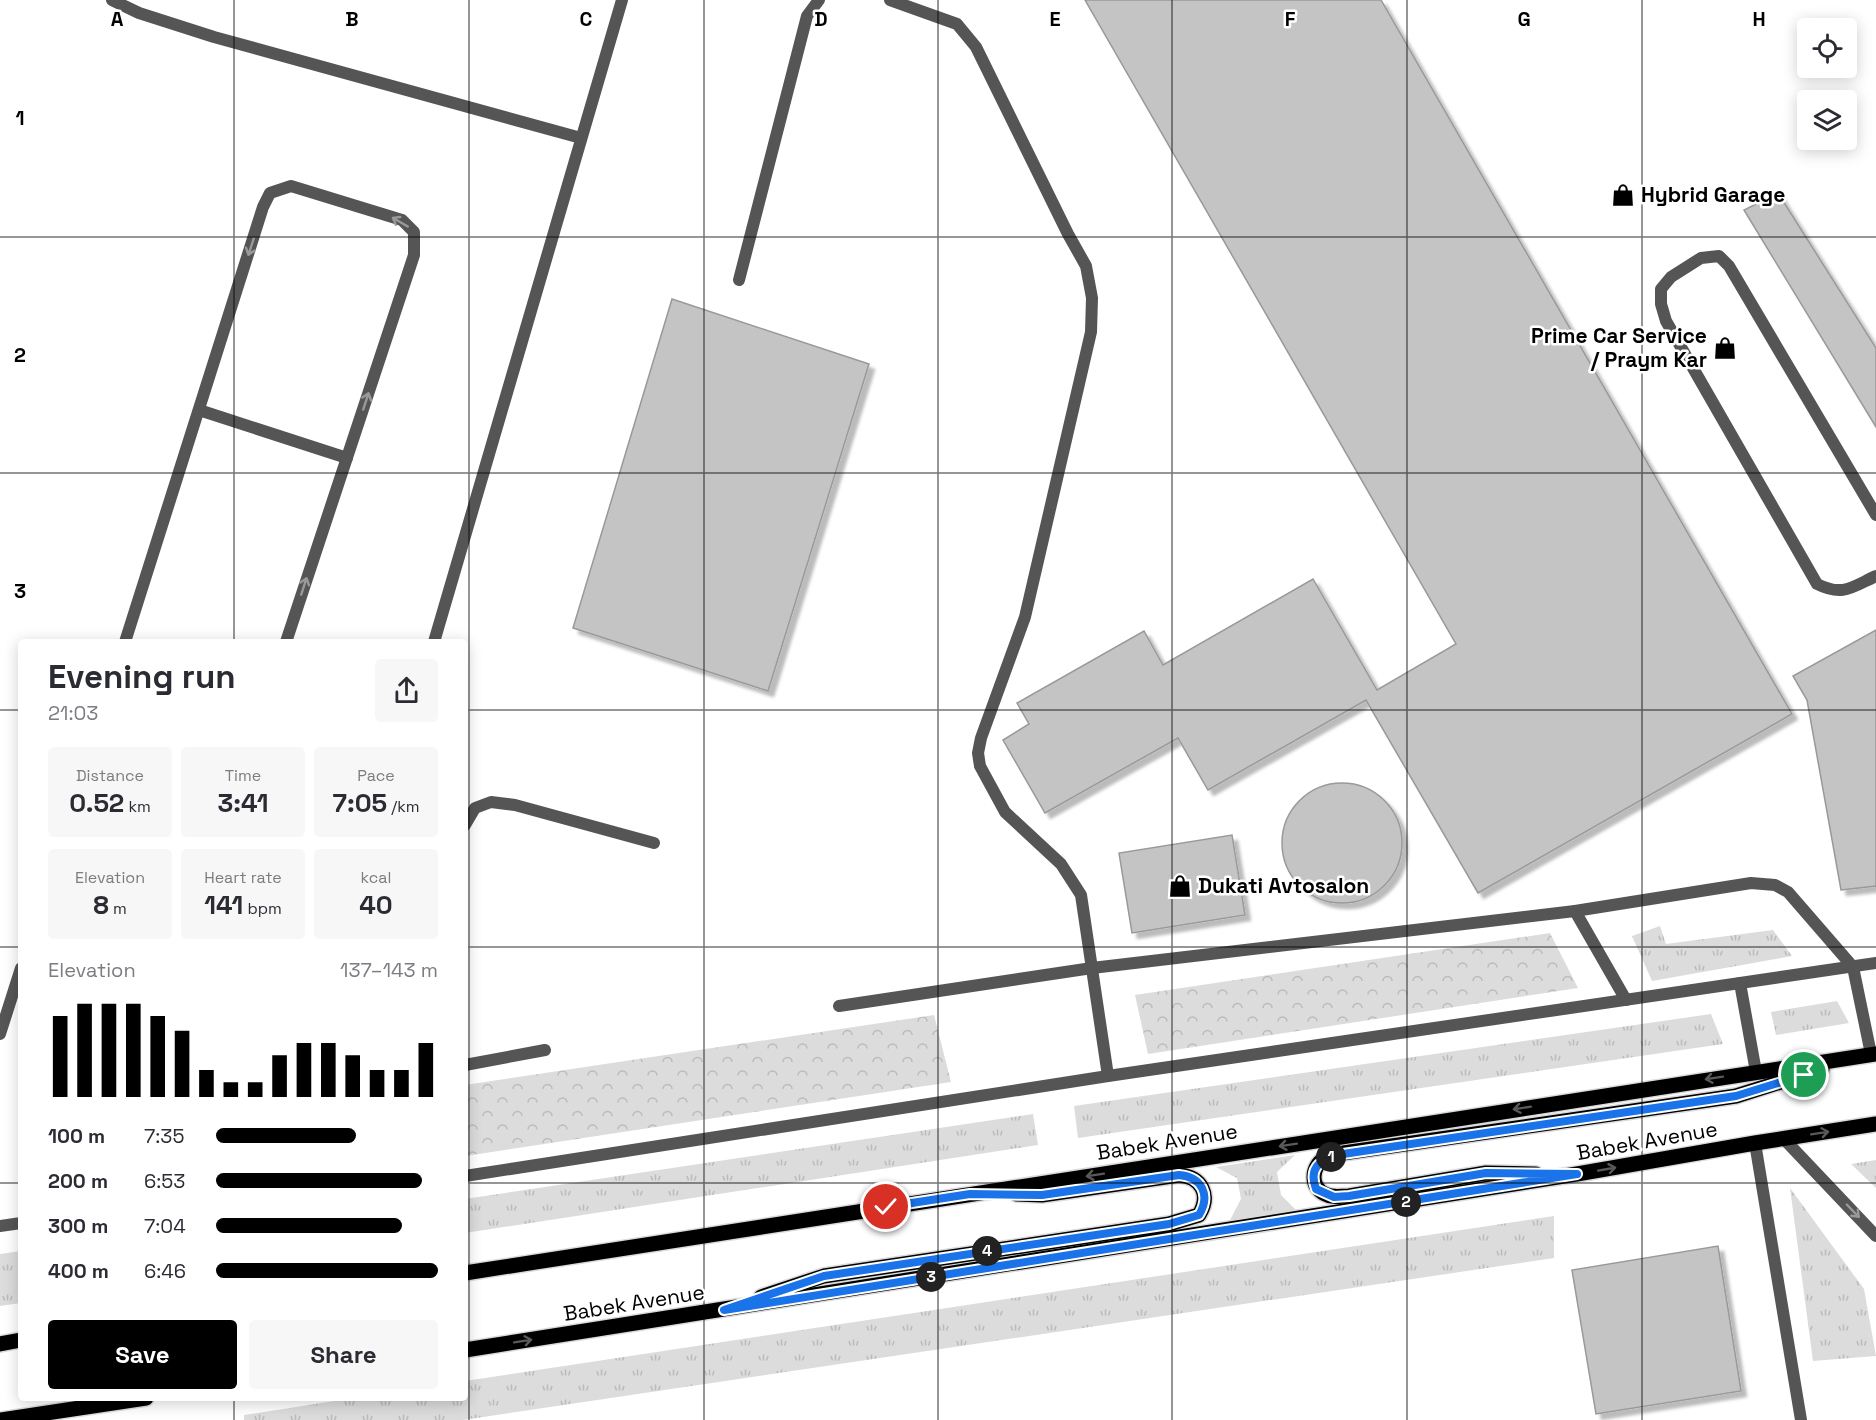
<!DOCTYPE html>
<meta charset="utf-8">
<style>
:root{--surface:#fff;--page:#f7f7f7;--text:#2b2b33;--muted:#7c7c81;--accent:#000}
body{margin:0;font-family:"Space Grotesk",sans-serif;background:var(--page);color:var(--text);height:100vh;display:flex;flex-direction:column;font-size:22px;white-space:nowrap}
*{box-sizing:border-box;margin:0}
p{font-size:20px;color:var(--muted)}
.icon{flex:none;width:33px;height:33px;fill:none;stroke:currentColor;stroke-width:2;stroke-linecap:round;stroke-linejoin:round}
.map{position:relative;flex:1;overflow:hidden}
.details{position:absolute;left:18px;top:639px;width:450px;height:762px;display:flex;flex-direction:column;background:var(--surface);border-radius:6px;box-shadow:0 3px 15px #0003}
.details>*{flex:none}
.fabs{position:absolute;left:1797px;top:18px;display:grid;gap:12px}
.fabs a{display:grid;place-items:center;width:60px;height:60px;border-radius:6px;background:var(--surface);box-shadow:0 3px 15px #0003;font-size:30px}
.pin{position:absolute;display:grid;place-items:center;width:51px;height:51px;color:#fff;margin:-26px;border:3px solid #fff;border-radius:50%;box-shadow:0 2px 6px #0007}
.km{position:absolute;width:30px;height:30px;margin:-15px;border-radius:50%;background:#222;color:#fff;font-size:16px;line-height:30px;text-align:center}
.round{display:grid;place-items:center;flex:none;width:63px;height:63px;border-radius:6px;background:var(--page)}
.head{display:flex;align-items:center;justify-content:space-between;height:102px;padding:0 30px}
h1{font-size:33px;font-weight:600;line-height:45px}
.stats{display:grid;grid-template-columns:repeat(3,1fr);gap:9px;height:102px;padding:6px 30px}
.stats div{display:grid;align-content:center;border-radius:6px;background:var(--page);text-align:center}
.stats b{font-size:26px;font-weight:600}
.stats small{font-size:16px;font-weight:400}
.stats p{font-size:16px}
.chart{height:168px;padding:12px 30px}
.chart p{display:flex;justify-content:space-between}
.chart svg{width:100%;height:108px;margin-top:6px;stroke:var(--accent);stroke-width:6}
.cta{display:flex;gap:12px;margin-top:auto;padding:12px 30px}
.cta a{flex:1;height:69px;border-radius:6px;background:var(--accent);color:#fff;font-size:24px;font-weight:600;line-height:69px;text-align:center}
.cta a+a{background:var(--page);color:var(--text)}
ul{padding:0 30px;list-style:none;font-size:20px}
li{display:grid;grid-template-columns:96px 72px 1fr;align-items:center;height:45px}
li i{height:15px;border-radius:8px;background:var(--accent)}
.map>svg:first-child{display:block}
.grass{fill:url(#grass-tufts)}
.forest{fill:url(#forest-crowns)}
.building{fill:#c4c4c4;stroke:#999;stroke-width:1.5;filter:url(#shadow)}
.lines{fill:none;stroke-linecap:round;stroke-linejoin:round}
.primary-casing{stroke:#dbdbdb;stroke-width:18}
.lane{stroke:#555;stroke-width:12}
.primary{stroke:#000;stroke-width:15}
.oneway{stroke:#999}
.oneway2{stroke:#595959}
.route-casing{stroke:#fff;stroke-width:12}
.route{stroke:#1a73e8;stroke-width:8}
.grid{fill:none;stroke:#000;stroke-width:1.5;stroke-opacity:0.55}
.labels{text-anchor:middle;stroke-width:5;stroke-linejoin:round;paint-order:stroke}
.poi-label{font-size:21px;font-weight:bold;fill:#000;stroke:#fff;text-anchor:start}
.street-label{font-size:21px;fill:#000;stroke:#fff}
.grid-label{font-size:20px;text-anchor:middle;font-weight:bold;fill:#000;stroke:#fff;stroke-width:5;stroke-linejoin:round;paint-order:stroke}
</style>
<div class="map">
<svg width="1876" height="1420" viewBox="0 0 1876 1420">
<defs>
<pattern id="grass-tufts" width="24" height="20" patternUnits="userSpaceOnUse" patternTransform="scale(1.5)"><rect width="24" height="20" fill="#dcdcdc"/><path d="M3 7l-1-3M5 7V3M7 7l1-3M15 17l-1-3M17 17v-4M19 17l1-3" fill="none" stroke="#bbb"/></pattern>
<pattern id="forest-crowns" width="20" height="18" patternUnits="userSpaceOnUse" patternTransform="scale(1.5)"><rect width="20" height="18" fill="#dcdcdc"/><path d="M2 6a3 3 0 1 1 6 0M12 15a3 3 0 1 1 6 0" fill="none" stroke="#bbb"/></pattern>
<filter id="shadow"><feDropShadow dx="5.5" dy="5.5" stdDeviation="1.5" flood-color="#0004"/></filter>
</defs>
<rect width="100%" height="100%" fill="#fff"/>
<!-- grass -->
<g class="grass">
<path d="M 1660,926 L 1666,944 L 1773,930 L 1792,956 L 1652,981 L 1632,936 Z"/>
<path d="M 1837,1001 L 1849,1023 L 1776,1035 L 1771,1012 Z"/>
<path d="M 1711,1014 L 1723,1044 L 1078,1138 L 1074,1106 Z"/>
<path d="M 1033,1114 L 1038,1145 L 465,1233 L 465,1199 Z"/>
<path d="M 1295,1155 L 1277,1172 L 1281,1195 L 1297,1211 L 1229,1222 L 1241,1199 L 1237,1178 L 1216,1167 Z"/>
<path d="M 1876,1160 L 1876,1188 L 1851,1164 Z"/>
<path d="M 1790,1188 L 1864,1289 L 1876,1356 L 1813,1361 Z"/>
<path d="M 1554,1216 L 1554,1258 L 463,1420 L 244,1420 L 244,1415 L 354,1398 L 465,1398 L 465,1381 Z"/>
<path d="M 21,1251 L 21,1303 L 0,1306 L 0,1254 Z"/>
</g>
<!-- forest -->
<g class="forest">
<path d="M 1550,933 L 1578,988 L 1148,1054 L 1135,995 Z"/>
<path d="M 934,1015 L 951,1082 L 465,1156 L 465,1085 Z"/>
</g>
<!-- building -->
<g class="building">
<path d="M 1085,0 L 1381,0 L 1792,714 L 1478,893 L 1366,700 L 1208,790 L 1178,738 L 1045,813 L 1003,740 L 1029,724 L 1017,703 L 1144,631 L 1163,665 L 1313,579 L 1377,690 L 1456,644 Z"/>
<path d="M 1778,193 L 1876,348 L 1876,427 L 1744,210 Z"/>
<path d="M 672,299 L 869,364 L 768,691 L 573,628 Z"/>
<path d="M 1876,630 L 1876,886 L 1841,890 L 1807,700 L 1793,676 Z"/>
<circle cx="1342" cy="843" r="60"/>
<path d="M 1232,835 L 1245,915 L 1132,933 L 1119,853 Z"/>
<path d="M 1718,1246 L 1741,1391 L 1596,1414 L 1572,1270 Z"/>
</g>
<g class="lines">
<!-- primary casing -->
<g class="primary-casing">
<g id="primary">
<path d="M 1536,1174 L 1486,1173 L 1349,1196 C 1340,1196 1332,1198 1325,1194 C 1310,1187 1311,1167 1324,1159 C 1329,1156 1337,1155 1343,1153 L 1736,1096 L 1822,1069"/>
<path d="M 465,1273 L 1876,1054"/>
<path d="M 761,1297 L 824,1276 L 1169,1224 L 1199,1215 C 1211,1195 1202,1177 1179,1175 L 1042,1195 L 1016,1194"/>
<path d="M 0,1344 L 21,1340"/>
<path d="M 465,1350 L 1577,1174 L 1755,1143 L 1876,1124"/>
<path d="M 0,1420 L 146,1398"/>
</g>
</g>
<!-- lane -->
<g class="lane">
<path d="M 112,0 L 139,13 L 214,37 L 581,138"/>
<path d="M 890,0 L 957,24 L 976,47 L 1068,234 L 1086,266 L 1092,298 L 1091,332 L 1025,617 L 981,738 L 978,753 L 980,766 L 1005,812 L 1061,864 L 1081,895 L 1108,1076"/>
<path d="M 739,280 L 807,16 L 819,0"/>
<path d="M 199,410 L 347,458"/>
<path d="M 1876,515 L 1729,266 L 1719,256 L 1701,258 L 1671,277 L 1661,289 L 1661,304 L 1666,321 L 1817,584 C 1843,597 1852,587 1876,576"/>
<path d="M 125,642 L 263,207 L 270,193 L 291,186 L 402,220 L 414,232 L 414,255 L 286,642"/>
<path d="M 434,642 L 622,0"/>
<path d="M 465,825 L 475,808 L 491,802 L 515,805 L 654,843"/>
<path d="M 1740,983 L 1756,1072"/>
<path d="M 1626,1000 L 1575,911 L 1751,883 L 1775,885 L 1788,892 L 1853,967 L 1871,1054"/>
<path d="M 839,1006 L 1092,968 L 1575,911"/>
<path d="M 0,1034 L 21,968"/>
<path d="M 465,1065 L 545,1050"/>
<path d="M 1784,1139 L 1876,1236"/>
<path d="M 1755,1143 L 1801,1420"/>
<path d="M 465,1176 L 1108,1076 L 1876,963"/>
<path d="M 0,1226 L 21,1223"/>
</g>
<!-- primary -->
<use href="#primary" class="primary"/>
</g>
<!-- one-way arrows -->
<defs><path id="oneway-shaft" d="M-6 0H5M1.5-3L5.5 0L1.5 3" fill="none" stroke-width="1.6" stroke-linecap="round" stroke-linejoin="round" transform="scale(1.5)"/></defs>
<g class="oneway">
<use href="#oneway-shaft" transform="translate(400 222) rotate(-150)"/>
<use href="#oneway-shaft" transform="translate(251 247) rotate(108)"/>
<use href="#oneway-shaft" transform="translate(366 401) rotate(-72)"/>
<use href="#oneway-shaft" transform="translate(304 586) rotate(-72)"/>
<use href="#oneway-shaft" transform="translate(1853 1211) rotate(46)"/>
</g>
<g class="oneway2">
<use href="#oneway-shaft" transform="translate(1714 1078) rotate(171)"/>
<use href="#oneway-shaft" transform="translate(1522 1108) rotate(171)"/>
<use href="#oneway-shaft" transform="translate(1820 1133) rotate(-9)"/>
<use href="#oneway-shaft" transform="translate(1288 1145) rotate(171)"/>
<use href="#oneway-shaft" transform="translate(1607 1169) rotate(-10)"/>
<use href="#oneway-shaft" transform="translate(1095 1175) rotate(171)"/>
<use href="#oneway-shaft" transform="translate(523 1341) rotate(-9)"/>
</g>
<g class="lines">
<!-- route casing -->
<g class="route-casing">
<path id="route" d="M 886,1207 L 970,1194 L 1042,1195 L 1179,1175 C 1202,1177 1211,1195 1199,1215 L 1169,1224 L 824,1276 L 724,1310 L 1577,1174 L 1486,1173 L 1349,1196 L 1334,1197 L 1316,1189 C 1307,1165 1324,1158 1343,1154 L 1736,1096 L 1804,1075"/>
</g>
<!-- route -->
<use href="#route" class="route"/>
</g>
<!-- grid -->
<path class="grid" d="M 234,0 L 234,642M 469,0 L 469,1420M 704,0 L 704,1420M 938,0 L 938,1420M 1172,0 L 1172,1420M 1407,0 L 1407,1420M 1642,0 L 1642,1420M 0,237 L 1876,237M 0,473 L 1876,473M 0,710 L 21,710M 465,710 L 1876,710M 0,947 L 21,947M 465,947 L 1876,947M 0,1183 L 21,1183M 465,1183 L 1876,1183M 234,1398 L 234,1420"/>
<!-- icons -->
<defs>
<g id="shop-bare" transform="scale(1.8)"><path d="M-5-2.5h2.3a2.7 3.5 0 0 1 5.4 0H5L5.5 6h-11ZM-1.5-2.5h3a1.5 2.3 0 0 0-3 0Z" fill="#000" stroke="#fff" stroke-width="2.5" paint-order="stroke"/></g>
</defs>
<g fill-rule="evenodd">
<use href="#shop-bare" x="1623" y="195"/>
<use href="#shop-bare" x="1725" y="348"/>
<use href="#shop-bare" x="1180" y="886"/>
</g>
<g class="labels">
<!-- poi labels -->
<g class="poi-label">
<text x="1641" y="202">Hybrid Garage</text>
<text x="1707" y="343" text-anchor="end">Prime Car Service<tspan x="1707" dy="24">/ Praym Kar</tspan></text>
<text x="1198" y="893">Dukati Avtosalon</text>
</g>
<!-- street labels -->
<g class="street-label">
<text transform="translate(1647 1141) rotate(-10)" y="7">Babek Avenue</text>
<text transform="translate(1167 1142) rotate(-9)" y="7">Babek Avenue</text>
<text transform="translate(634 1303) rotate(-9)" y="7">Babek Avenue</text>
</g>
</g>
<g class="grid-label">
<text x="117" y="26">A</text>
<text x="352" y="26">B</text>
<text x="586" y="26">C</text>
<text x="821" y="26">D</text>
<text x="1055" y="26">E</text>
<text x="1290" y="26">F</text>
<text x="1524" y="26">G</text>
<text x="1759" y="26">H</text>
<text x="20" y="125">1</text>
<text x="20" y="362">2</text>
<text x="20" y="598">3</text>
</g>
</svg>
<div class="fabs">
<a><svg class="icon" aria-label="locate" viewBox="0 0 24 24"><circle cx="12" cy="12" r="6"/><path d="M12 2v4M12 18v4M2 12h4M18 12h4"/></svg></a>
<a><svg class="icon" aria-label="layers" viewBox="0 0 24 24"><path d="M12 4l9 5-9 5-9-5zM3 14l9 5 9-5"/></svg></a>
</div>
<div class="pin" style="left:1804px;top:1075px;background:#1e9e55"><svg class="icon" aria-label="arrive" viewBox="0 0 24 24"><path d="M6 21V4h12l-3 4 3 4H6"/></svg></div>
<div class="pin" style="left:886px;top:1207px;background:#d93025"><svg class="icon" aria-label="check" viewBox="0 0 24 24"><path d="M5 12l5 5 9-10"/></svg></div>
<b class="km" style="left:1331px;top:1157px">1</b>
<b class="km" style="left:1406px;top:1202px">2</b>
<b class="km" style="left:931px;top:1277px">3</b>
<b class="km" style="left:987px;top:1251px">4</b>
<section class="details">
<div class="head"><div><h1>Evening run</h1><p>21:03</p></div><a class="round"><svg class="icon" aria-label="share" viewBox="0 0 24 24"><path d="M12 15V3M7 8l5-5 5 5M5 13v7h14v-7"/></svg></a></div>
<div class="stats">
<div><p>Distance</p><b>0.52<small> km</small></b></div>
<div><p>Time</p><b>3:41</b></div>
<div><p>Pace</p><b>7:05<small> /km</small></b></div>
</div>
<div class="stats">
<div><p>Elevation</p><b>8<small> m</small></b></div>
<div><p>Heart rate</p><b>141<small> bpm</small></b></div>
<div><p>kcal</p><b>40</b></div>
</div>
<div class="chart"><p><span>Elevation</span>137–143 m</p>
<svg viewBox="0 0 160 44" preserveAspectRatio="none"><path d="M5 44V11M15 44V6M25 44V6M35 44V6M45 44V11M55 44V17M65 44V33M75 44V38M85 44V38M95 44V27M105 44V22M115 44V22M125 44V27M135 44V33M145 44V33M155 44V22"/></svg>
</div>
<ul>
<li><b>100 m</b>7:35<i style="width:63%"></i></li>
<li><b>200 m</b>6:53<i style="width:93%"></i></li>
<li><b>300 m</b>7:04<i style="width:84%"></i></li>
<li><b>400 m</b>6:46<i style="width:100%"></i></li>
</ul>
<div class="cta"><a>Save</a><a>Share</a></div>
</section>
</div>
